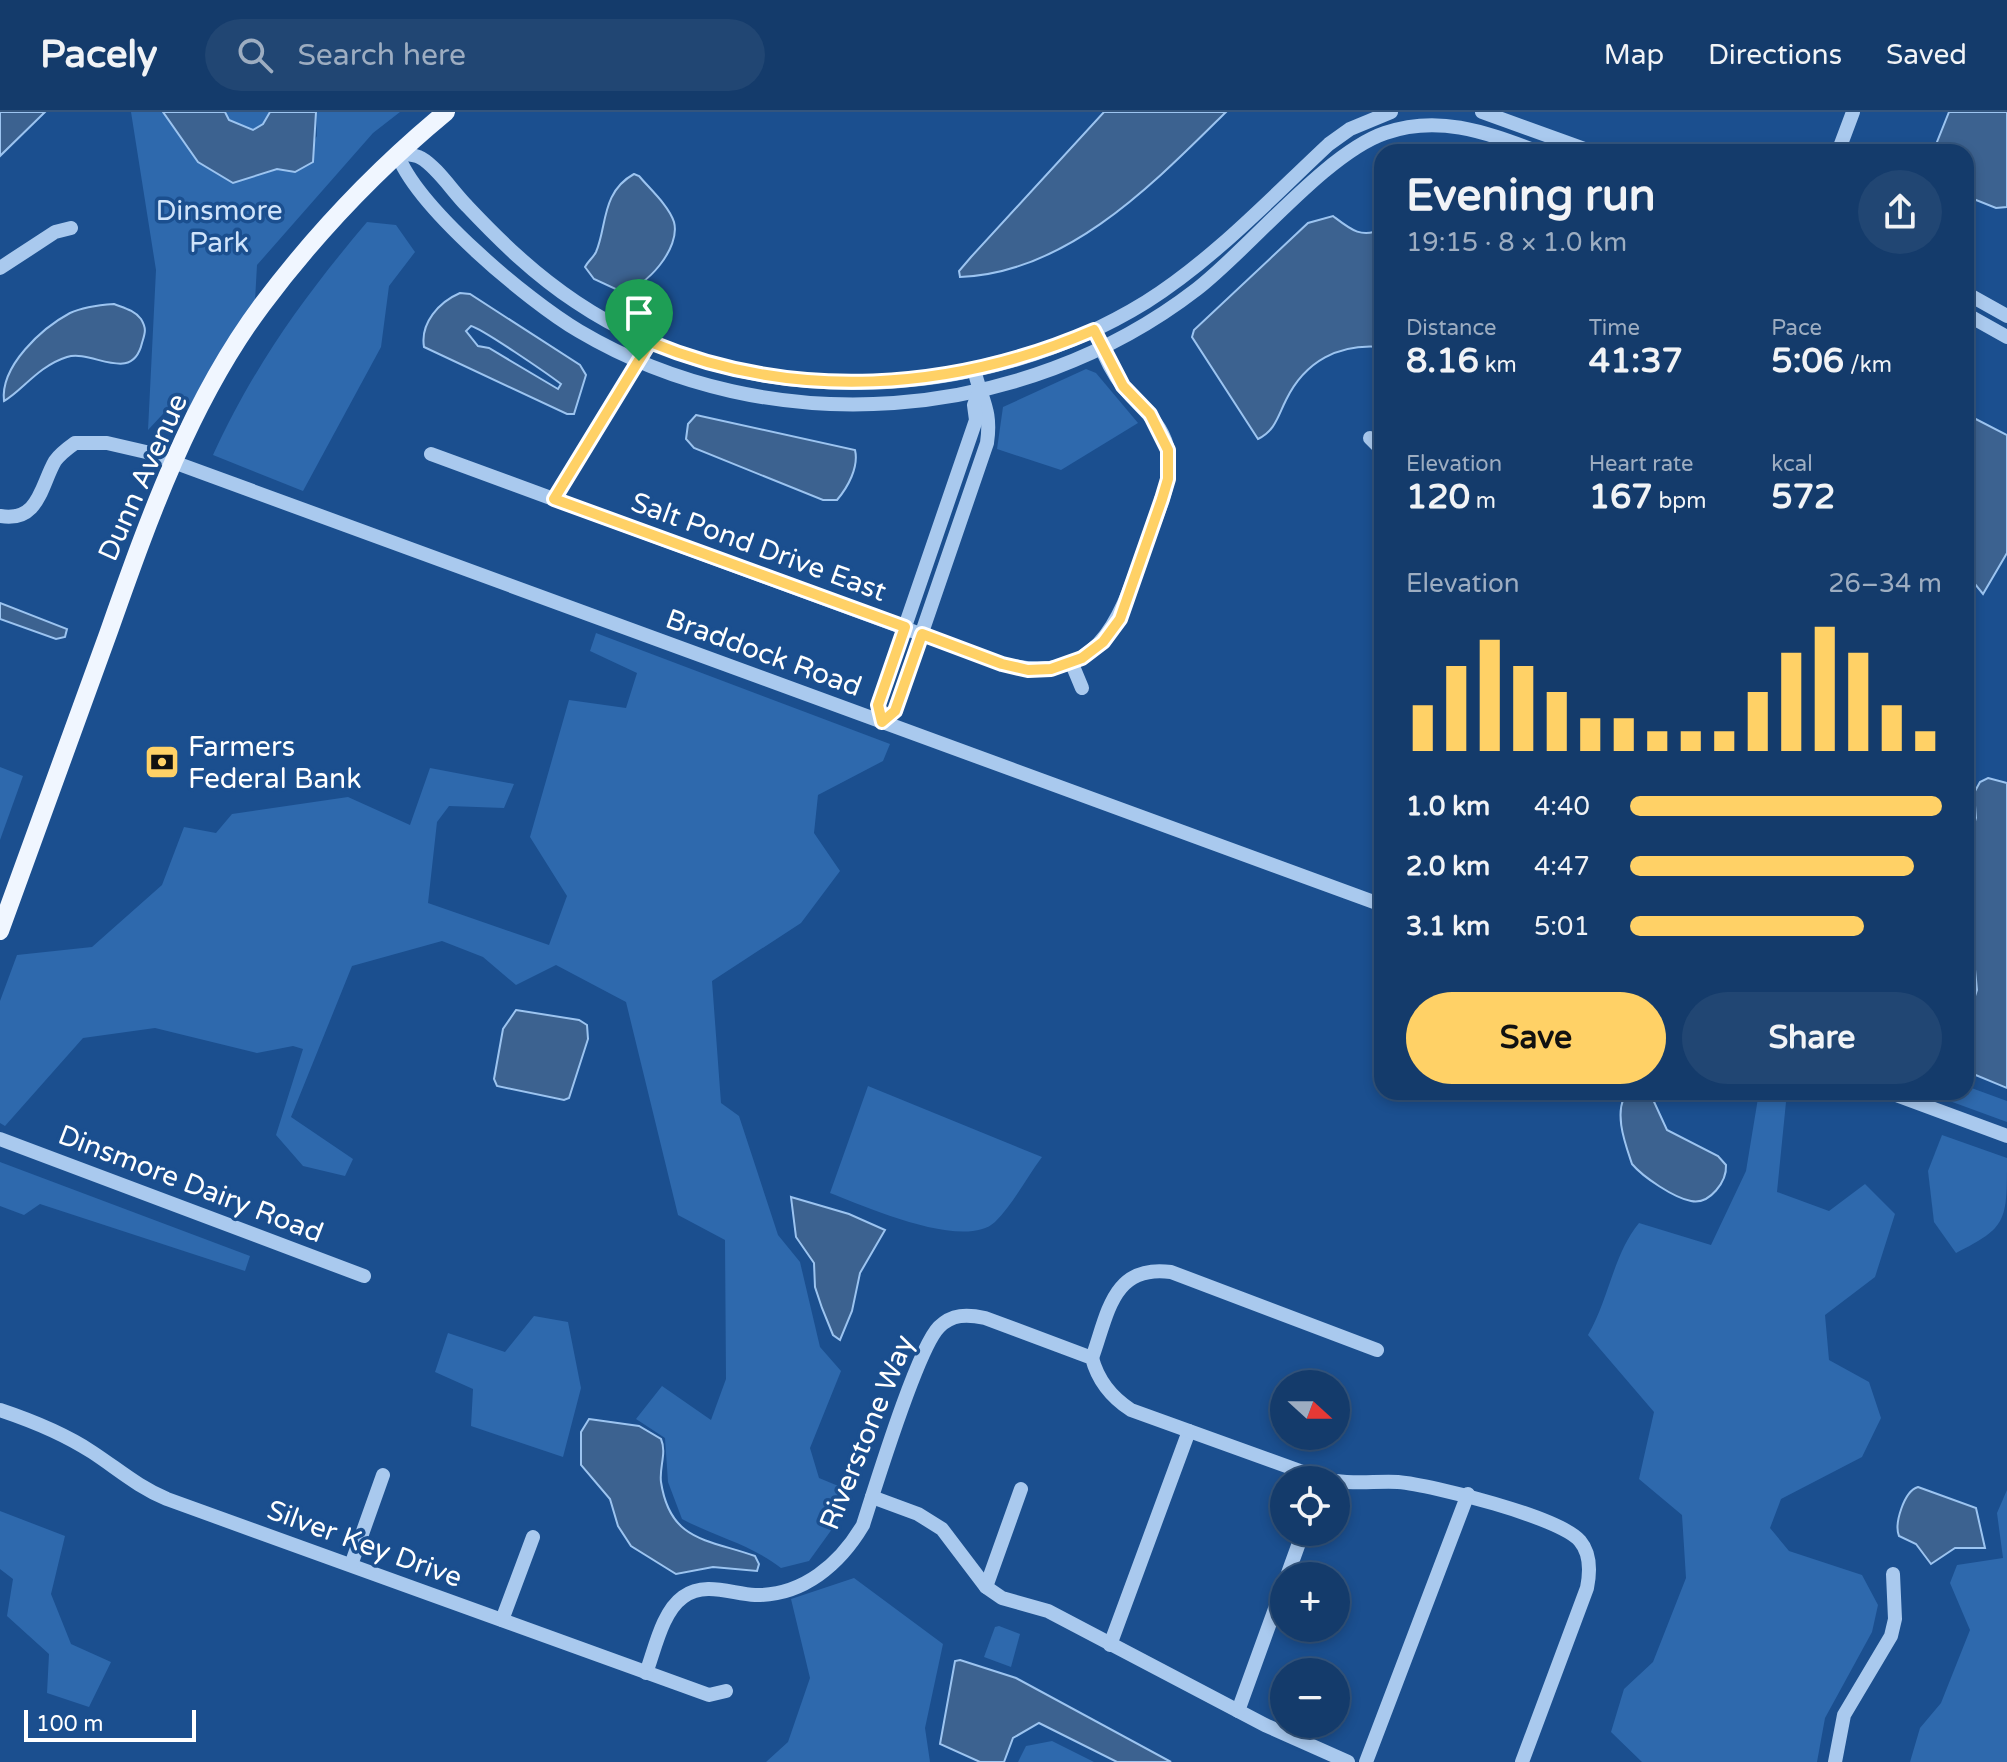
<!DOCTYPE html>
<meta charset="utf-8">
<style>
:root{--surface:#143b6b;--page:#214673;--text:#f1f3f6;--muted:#9dadc1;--line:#33557e;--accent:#ffd166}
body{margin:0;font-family:"Varela Round",sans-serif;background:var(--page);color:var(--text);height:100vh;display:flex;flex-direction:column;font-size:30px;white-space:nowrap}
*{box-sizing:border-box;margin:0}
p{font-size:26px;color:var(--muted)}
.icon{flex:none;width:44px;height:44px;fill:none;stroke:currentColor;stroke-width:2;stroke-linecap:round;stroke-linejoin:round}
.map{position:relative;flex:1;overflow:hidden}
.side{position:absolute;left:1374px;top:32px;width:600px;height:956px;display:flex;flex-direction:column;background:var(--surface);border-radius:24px;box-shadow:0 4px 12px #0003,0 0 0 2px var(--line)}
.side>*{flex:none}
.needle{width:52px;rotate:111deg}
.tools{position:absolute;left:1270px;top:1258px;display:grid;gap:16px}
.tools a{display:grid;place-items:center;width:80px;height:80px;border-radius:50%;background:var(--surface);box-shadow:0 4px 12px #0003,0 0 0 2px var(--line);font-size:40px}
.scale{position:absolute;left:24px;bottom:20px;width:172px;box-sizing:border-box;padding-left:8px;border:4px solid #fff;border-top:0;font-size:22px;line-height:28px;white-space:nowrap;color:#fff;-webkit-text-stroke:6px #1b4f8f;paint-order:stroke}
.pin{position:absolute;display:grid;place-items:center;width:68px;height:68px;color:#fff;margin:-82px -34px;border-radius:50% 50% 50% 0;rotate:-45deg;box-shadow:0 0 8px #0007}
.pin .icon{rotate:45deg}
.round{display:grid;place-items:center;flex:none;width:84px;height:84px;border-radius:42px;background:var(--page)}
.overview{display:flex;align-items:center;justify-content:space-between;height:136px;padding:0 32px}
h1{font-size:44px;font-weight:700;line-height:60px}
.figures{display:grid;grid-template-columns:repeat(3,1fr);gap:12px;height:136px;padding:8px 32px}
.figures div{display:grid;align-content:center}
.figures b{font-size:34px;font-weight:700}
.figures small{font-size:22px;font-weight:400}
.figures p{font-size:22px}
.chart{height:224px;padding:16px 32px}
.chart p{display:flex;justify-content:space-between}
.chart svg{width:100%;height:144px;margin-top:8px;stroke:var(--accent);stroke-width:6}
.action{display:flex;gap:16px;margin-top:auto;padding:16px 32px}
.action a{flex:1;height:92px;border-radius:48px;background:var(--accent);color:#111;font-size:32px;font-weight:700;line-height:92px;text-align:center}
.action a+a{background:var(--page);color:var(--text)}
ul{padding:0 32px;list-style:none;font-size:26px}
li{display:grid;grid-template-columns:128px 96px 1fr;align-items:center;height:60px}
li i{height:20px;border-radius:10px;background:var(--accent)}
header{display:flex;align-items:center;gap:48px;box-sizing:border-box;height:112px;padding:0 40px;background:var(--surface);border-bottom:2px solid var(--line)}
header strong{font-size:38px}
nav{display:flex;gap:44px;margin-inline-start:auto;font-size:28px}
.search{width:560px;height:72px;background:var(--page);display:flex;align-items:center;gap:20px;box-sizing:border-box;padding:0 28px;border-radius:44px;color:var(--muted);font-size:30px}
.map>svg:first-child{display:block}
.green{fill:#2e69ad}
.water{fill:#3c6290;stroke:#9cc4f0;stroke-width:2;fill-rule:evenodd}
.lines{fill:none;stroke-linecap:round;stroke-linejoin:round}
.minor{stroke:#a9c9ee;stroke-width:14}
.major{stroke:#f0f6ff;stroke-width:18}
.route-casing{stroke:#fff;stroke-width:16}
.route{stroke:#ffd166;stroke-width:10}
.labels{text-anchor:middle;stroke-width:7;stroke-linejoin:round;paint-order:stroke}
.park-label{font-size:28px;fill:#cfe3fa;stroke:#1b4f8f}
.street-label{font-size:28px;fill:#fff;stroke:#1b4f8f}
.poi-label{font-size:28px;fill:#fff;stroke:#1b4f8f;text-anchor:start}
</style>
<header>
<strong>Pacely</strong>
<div class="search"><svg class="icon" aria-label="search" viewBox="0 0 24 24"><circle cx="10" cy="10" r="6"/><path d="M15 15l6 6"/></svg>Search here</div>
<nav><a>Map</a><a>Directions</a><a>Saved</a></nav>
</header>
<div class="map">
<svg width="2007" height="1650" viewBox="0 0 2007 1650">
<rect width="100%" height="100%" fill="#1b4f8f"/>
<!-- green -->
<g class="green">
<path d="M 131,0 L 163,0 L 233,71 L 277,57 L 295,60 L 317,24 L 316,0 L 400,0 L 373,21 L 257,153 L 255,189 L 188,299 L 175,289 L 148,318 L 156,158 Z"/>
<path d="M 225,0 L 270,0 L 263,12 L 253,18 L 229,8 Z"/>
<path d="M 367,110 L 396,113 L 415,140 L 389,174 L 381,235 L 303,379 L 213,343 C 255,252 303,186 367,110 Z"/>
<path d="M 1086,257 L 1096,261 L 1138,311 L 1061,358 L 997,337 L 1003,295 Z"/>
<path d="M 596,521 L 890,632 L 883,649 L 818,683 L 814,721 L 840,759 L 801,811 L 712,869 L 721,991 L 739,1004 L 778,1123 L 800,1150 L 820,1235 L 841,1259 L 810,1336 L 819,1366 L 848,1378 L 840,1406 L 809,1449 L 781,1456 C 748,1431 718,1426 682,1407 L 668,1370 L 665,1326 L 636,1307 L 662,1274 L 711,1308 L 726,1267 L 725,1128 L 678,1103 L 626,890 L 556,853 L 516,873 L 483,845 L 442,829 L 352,854 L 291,1005 L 353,1047 L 345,1064 L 303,1054 L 276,1023 L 303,937 L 293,934 L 257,941 L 155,916 L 83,926 L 5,1014 L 0,1011 L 0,889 L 17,843 L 92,835 L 162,773 L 184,715 L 216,721 L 232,702 L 348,685 L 410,713 L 430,656 L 514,672 L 504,696 L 449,694 L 437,710 L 428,791 L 549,833 L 567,784 L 530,725 L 569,588 L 626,596 L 637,561 L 590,539 Z"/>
<path d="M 0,655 L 23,664 L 0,728 Z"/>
<path d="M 868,974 L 1042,1045 C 1027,1065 1013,1092 995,1110 C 964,1139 864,1094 830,1081 Z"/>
<path d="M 1966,974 L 2007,989 L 2007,1010 L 1925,980 L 1966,980 Z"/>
<path d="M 1759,980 L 1787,980 L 1777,1080 L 1829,1099 L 1865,1072 L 1895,1102 L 1875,1165 L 1825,1203 L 1829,1248 L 1869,1270 L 1881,1306 L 1862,1345 L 1781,1387 L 1770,1416 L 1789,1439 L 1862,1463 L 1878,1493 L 1872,1520 L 1825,1606 L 1817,1650 L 1642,1650 L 1611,1620 L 1624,1577 L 1653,1550 L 1686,1466 L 1682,1403 L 1639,1367 L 1654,1300 L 1588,1223 C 1609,1187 1613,1143 1639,1111 L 1711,1133 L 1746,1059 Z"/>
<path d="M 1942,1023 L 2007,1046 C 2007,1110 2007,1115 1956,1141 L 1934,1110 L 1928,1059 Z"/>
<path d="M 0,1050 L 250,1144 L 245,1159 L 40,1092 L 24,1103 L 0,1094 Z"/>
<path d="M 534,1204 L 568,1210 L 581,1276 L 563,1345 L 471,1314 L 473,1277 L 435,1260 L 448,1221 L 505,1240 Z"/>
<path d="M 2007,1378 L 2007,1650 L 1910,1650 L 1920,1616 L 1941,1591 L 1970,1518 L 1950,1471 L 1957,1453 L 2003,1446 L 1997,1401 Z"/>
<path d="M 0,1399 L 65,1424 L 51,1482 L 71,1532 L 111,1550 L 89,1595 L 47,1581 L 49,1542 L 7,1504 L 13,1467 L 0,1457 Z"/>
<path d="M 854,1466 L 943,1532 L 925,1616 L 930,1650 L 766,1650 L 788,1630 L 810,1566 L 791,1487 Z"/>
<path d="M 999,1514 L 1020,1522 L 1011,1555 L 984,1545 L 995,1515 Z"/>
<path d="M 1052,1629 L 1094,1650 L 1018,1650 L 1026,1634 Z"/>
</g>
<!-- water -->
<g class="water">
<path d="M 0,0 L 45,0 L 0,44 Z"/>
<path d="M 163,0 L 225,0 L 229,8 L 253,18 L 263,12 L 270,0 L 316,0 L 313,50 L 295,60 L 277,57 L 233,71 L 198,50 Z"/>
<path d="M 1104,0 L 1226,0 C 1154,71 1068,161 960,165 L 959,159 L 971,145 Z"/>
<path d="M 1949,0 L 2007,0 L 2007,95 L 1996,96 L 1966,84 L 1966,40 L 1933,40 Z"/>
<path d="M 634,62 L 639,64 C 650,77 669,94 674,110 C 681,136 646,176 622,180 L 594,167 L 585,155 C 588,149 593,146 596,140 C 607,115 601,80 634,62 Z"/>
<path d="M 1333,104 C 1350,117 1361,127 1382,117 L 1382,235 C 1339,231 1305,249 1286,288 C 1278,304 1275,319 1258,327 L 1192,225 L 1194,218 L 1308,111 Z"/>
<path d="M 460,181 L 470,182 L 580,253 L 586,263 L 574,302 L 567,302 L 424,235 C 420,211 439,190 460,181 ZM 471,214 C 481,216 548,262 561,272 L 558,277 L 489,236 L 478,234 L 466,219 Z"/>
<path d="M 114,192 C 124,196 134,198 141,207 C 147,217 145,221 142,231 C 132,273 92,237 67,245 C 38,254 21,280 4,289 C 0,254 42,216 70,201 C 83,195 100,193 114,192 Z"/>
<path d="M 1966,302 L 2007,323 L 2007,441 L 1983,482 L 1966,461 Z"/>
<path d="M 696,303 L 855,338 C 859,355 848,375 837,388 L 823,388 L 694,336 L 686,327 L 688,312 Z"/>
<path d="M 0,491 L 67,517 L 65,525 L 56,527 L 0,507 Z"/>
<path d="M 1988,666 L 2007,671 L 2007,976 L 1966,959 L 1966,912 L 1977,878 L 1973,837 L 1966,822 L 1966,739 L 1976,706 L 1974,681 L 1980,670 Z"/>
<path d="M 516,898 L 579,908 L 587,913 L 588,927 L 569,986 L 564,988 L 497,974 L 494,967 L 503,917 Z"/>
<path d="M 1627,980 L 1650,981 L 1667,1018 L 1718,1044 L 1726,1053 C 1727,1069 1710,1093 1691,1089 C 1674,1086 1643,1065 1632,1052 C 1625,1031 1613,1000 1627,980 Z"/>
<path d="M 791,1085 L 849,1102 L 885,1118 L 860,1161 L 852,1199 L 840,1228 L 833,1223 L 822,1196 L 815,1175 L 814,1151 L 796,1125 Z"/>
<path d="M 589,1307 L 639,1314 L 661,1327 C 667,1341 659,1355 661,1370 C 670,1429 706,1427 755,1444 L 759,1452 L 757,1459 L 713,1455 L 676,1462 L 631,1434 L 618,1414 L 610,1387 L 581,1353 L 581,1320 Z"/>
<path d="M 1918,1375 L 1976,1396 L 1985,1436 L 1955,1436 L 1931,1452 L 1916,1432 L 1899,1424 C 1894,1412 1904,1379 1918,1375 Z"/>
<path d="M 960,1548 L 1016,1566 L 1171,1650 L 1117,1650 L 1039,1611 L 1013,1626 L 1004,1650 L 980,1650 L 940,1632 L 955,1549 Z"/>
</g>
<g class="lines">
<!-- minor -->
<g class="minor">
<path d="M 1482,0 L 1593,40"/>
<path d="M 1838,40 L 1853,0"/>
<path d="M 397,41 C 416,95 528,189 579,219 C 770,332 1022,312 1197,177 C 1250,136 1326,41 1385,21 C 1440,2 1487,21 1539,40"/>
<path d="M 397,41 C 404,42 415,42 421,46 C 437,55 453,80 467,94 C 501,130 534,162 576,190 C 743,302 977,294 1146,190 C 1214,147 1271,86 1329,32 L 1350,17 L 1391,0"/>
<path d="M 0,156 L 55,120 L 71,116"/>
<path d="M 1966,181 L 2007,204"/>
<path d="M 1966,202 L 2007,225"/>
<path d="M 1370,326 L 1382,338"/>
<path d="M 431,342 L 1002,552 C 1102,575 1120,506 1147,429 C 1158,400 1175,366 1167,334 C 1160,308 1140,296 1124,276 C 1113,262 1104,244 1098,227"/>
<path d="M 554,387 L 650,230"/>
<path d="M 0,404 C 39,411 41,373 55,349 C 60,342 68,336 75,331 L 107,331 L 146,340 L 1382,793"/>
<path d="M 1072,552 L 1082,576"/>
<path d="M 882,610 L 895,599 L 987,331 C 992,297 981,288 974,257"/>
<path d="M 882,610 L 878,593 L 976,308 L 974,293 L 979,280"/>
<path d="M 1888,980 L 2007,1024"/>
<path d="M 0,1027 L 364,1164"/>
<path d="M 1092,1246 C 1108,1202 1112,1152 1171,1160 L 1377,1238"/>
<path d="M 0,1298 C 33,1309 63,1321 92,1340 C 118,1357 138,1375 167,1387 L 709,1583 L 726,1579"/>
<path d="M 1336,1369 C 1357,1372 1377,1369 1398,1370 C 1432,1373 1560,1405 1580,1429 C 1591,1442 1590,1461 1587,1476 L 1522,1650"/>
<path d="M 872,1385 L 918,1402 L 942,1417 L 986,1475 L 1002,1486 L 1048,1499 L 1265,1613 L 1348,1650"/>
<path d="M 351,1453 L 383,1363"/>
<path d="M 1287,1464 L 1303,1420"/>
<path d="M 986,1475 L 1021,1377"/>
<path d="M 502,1508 L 533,1425"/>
<path d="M 1110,1533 L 1189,1319"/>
<path d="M 646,1561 C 655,1537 662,1500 683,1485 C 705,1469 732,1482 755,1483 C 803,1484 840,1452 863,1413 C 875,1376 917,1237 939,1215 C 952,1202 967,1202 985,1206 L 1092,1246 C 1098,1269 1111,1285 1131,1298 L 1325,1368"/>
<path d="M 1238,1599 L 1284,1472"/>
<path d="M 1366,1650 L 1468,1382"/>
<path d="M 1835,1650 L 1844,1603 L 1891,1524 L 1895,1507 L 1893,1462"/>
</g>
<!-- major -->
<path class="major" d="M 0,819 C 36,720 72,621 108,522 C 148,409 189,291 262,193 C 316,121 377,57 446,0"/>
</g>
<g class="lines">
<!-- route casing -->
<g class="route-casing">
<path id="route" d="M 1094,218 L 1123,274 L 1150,302 L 1168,338 L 1168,367 L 1162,387 L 1120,507 L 1103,530 L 1082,546 L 1051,557 L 1028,558 L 1002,552 L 922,522 L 895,599 L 882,610 L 878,593 L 905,515 L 554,387 L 650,230 C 794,290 953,279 1094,218 Z"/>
</g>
<!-- route -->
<use href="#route" class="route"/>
</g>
<!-- icons -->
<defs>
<g id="bank-square" transform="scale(1.8)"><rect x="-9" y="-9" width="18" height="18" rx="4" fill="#ffd166" stroke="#1b4f8f"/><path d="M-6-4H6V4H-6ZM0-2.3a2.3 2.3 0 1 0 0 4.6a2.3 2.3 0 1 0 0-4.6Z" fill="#111"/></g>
</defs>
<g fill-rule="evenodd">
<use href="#bank-square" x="162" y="650"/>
</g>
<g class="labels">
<!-- park labels -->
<g class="park-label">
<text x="219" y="108">Dinsmore<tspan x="219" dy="32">Park</tspan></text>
</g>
<!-- street labels -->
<g class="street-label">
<text transform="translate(142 365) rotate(-66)" y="10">Dunn Avenue</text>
<text transform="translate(759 434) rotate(20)" y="10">Salt Pond Drive East</text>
<text transform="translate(764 540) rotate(20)" y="10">Braddock Road</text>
<text transform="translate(191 1071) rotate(21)" y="10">Dinsmore Dairy Road</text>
<text transform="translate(866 1320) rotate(-68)" y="10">Riverstone Way</text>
<text transform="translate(365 1431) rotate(20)" y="10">Silver Key Drive</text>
</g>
<!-- poi labels -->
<g class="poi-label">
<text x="188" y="644">Farmers<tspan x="188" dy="32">Federal Bank</tspan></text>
</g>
</g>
</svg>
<div class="tools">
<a><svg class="needle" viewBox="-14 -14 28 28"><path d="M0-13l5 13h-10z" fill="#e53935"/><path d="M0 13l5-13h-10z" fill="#9dadc1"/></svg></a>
<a><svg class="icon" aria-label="locate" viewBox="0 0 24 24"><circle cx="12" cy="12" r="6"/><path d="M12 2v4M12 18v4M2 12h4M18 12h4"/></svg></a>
<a>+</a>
<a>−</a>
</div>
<div class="scale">100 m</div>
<div class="pin" style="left:639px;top:249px;background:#1e9e55"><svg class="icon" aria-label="arrive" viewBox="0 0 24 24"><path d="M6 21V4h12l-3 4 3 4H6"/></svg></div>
<section class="side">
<div class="overview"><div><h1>Evening run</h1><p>19:15 · 8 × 1.0 km</p></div><a class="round"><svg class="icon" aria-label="share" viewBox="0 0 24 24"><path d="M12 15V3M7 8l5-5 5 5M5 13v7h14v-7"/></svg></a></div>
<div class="figures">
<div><p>Distance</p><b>8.16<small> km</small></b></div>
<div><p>Time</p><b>41:37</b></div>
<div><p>Pace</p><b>5:06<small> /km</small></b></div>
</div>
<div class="figures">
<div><p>Elevation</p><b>120<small> m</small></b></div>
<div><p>Heart rate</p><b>167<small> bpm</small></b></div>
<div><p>kcal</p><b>572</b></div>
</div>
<div class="chart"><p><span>Elevation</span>26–34 m</p>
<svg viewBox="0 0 160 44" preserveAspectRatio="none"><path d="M5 44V30M15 44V18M25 44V10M35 44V18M45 44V26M55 44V34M65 44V34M75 44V38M85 44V38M95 44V38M105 44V26M115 44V14M125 44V6M135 44V14M145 44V30M155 44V38"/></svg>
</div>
<ul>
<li><b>1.0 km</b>4:40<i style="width:100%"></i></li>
<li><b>2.0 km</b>4:47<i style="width:91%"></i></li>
<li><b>3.1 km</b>5:01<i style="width:75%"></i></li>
</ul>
<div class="action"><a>Save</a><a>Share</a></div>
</section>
</div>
